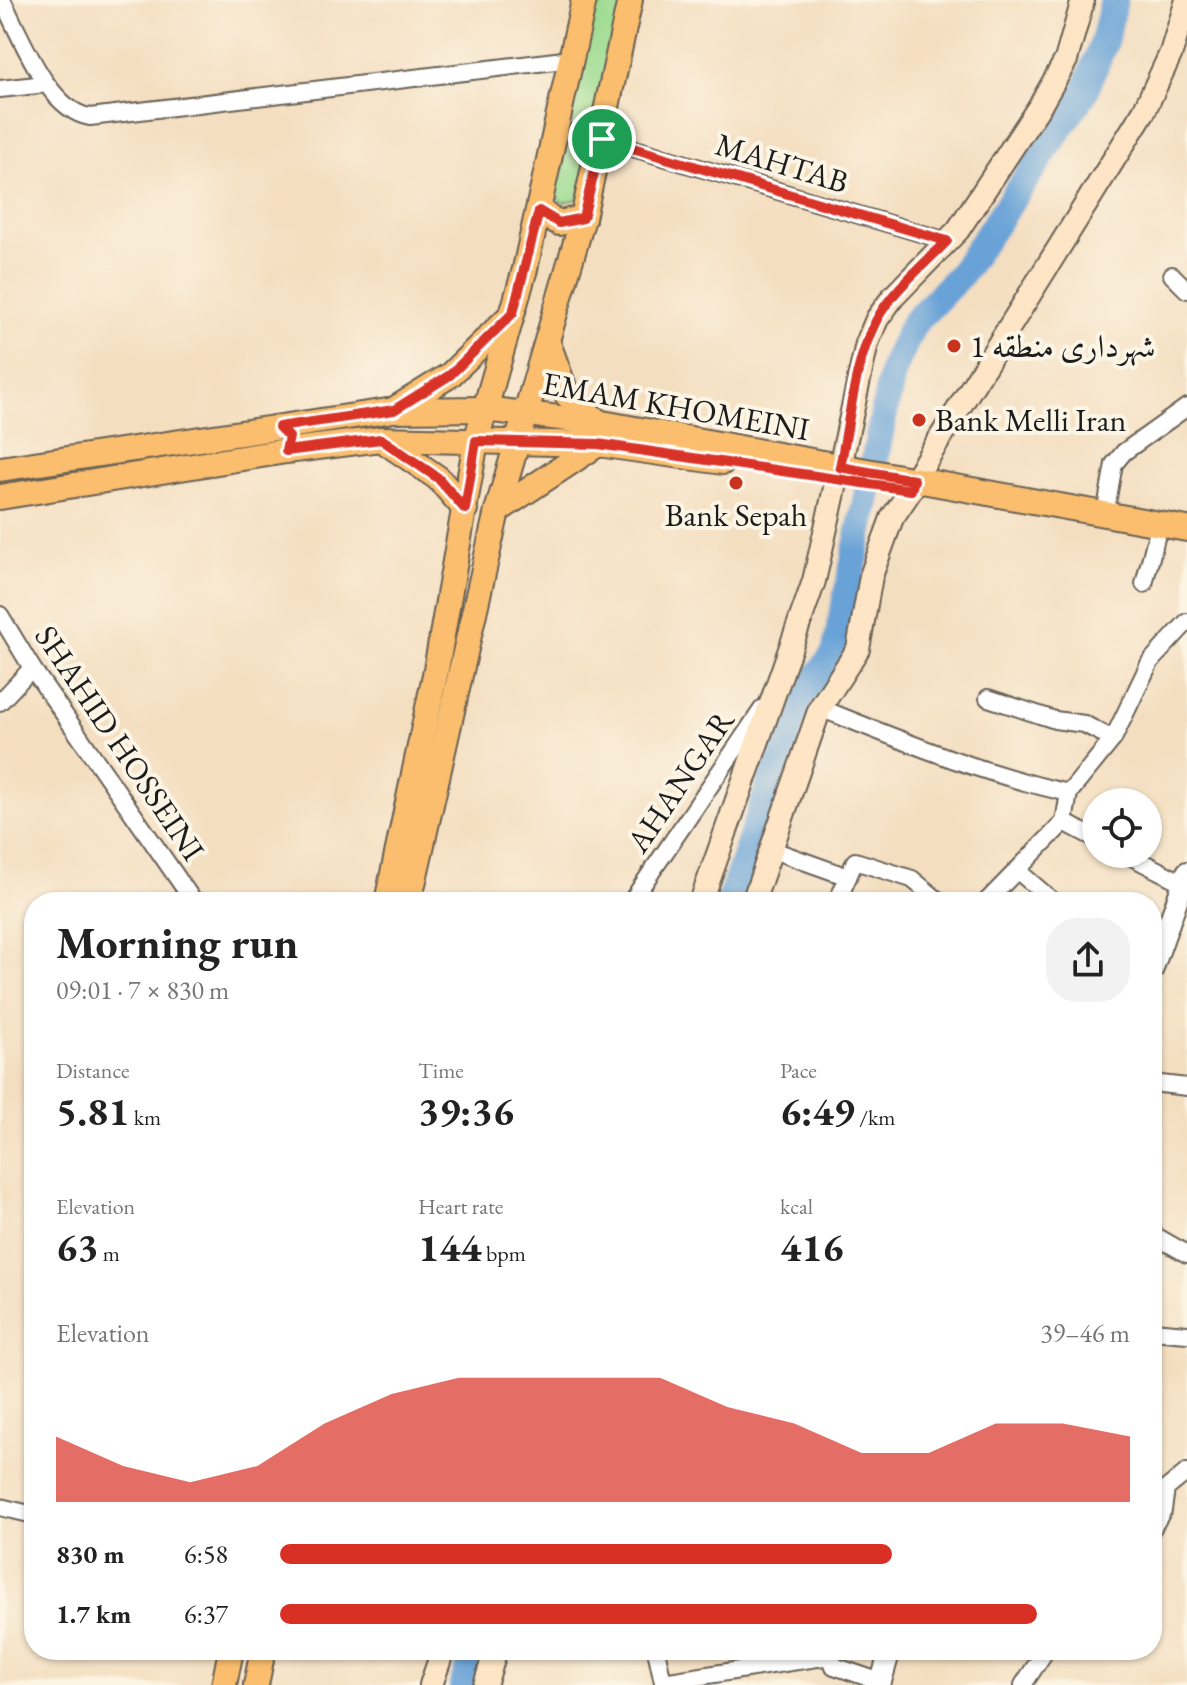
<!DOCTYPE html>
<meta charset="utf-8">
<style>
:root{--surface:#fff;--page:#f2f2f2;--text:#222;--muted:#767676;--accent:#d93025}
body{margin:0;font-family:"EB Garamond",Amiri,serif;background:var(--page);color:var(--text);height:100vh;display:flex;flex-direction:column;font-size:30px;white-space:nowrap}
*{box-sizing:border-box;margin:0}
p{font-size:26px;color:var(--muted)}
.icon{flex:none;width:44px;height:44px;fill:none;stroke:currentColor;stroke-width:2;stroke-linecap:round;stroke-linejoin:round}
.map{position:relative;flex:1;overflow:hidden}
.side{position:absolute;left:24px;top:892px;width:1138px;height:768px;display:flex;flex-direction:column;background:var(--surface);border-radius:32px;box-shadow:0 2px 6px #0004}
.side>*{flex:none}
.fabs{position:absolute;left:1082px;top:788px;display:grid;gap:16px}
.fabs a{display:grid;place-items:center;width:80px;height:80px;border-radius:50%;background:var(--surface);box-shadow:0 2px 6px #0004;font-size:40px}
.pin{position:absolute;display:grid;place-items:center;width:68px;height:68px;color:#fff;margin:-34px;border:4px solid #fff;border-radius:50%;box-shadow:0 2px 8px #0007}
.round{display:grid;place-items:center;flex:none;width:84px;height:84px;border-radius:32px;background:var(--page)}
.summary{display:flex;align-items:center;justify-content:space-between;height:136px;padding:0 32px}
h1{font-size:44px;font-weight:700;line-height:60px}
.stats{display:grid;grid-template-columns:repeat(3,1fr);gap:12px;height:136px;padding:8px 32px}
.stats div{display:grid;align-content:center}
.stats b{font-size:40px;font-weight:700}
.stats small{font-size:22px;font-weight:400}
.stats p{font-size:22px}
.chart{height:224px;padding:16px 32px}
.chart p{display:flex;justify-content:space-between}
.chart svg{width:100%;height:144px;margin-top:8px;fill:var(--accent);opacity:.7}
ul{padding:0 32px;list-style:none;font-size:26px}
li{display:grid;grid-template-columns:128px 96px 1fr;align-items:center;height:60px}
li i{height:20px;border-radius:10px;background:var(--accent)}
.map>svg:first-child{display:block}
.green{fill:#9ddb90;stroke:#5c7c56;stroke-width:2}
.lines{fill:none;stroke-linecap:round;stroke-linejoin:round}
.river{stroke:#68a2d7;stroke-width:28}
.minor-casing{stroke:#686055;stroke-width:20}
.tertiary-casing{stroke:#686055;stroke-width:24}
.secondary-casing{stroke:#686055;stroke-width:26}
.primary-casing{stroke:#686055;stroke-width:28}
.minor{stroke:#fff;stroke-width:16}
.tertiary{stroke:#fff;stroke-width:20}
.secondary{stroke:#fde5c5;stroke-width:22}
.primary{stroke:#fabe6e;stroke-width:24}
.route-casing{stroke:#fff;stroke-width:16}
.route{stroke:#d93025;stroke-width:10}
.poi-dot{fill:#c8321e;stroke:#fcf5e5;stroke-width:3}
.labels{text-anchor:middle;stroke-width:8;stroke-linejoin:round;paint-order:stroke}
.street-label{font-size:32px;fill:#1c1c1c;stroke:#fcf5e5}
.poi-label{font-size:32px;fill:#1c1c1c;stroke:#fcf5e5;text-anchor:start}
</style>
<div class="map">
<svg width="1187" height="1685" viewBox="0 0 1187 1685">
<rect width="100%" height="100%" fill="#fcf5e5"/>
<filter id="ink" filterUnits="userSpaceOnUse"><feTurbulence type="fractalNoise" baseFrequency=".0125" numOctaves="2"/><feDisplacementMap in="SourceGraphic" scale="16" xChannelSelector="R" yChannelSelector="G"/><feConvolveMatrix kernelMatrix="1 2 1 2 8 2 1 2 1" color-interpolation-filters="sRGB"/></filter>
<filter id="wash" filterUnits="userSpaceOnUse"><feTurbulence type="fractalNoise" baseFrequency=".006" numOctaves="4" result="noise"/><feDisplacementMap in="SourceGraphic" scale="32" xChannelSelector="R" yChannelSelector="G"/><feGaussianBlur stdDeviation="1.8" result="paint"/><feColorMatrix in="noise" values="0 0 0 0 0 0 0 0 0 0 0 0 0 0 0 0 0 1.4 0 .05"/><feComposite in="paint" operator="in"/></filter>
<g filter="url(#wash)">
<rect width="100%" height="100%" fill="#f4dec0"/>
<!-- green -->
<path class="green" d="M 584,0 L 629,0 L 578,199 L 562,203 L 551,192 Z"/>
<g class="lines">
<!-- river -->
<g class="river">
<path d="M 730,902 L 799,700 L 835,654 L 893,369 L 913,324 L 961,274 L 1084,93 L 1104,42 L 1114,0"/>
<path d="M 463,1685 L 475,1650"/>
</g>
</g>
</g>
<g filter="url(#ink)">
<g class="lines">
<!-- minor casing -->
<g class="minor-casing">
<g id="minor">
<path d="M 2,0 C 21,36 48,111 90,117 L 572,59"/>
<path d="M 0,89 L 46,84"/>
<path d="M 602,139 L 947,241"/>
<path d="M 1172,275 L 1187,290"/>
<path d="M 1105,514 L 1114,464 L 1124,452 L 1187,407"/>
<path d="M 1144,584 L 1157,534"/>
<path d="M 0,615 L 32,668 L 194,902"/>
<path d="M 988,698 L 1055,720 L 1084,724 L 1113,739"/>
<path d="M 0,702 L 32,668"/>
<path d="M 820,708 C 903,741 982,774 1069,793 L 1113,739 L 1150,662 L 1187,622"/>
<path d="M 1064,822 L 1096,839"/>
<path d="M 770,849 L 848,877"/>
<path d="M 1126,854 L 1181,882"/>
<path d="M 1019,872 L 1054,902"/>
<path d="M 631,902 L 763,708"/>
<path d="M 837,902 L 855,861 L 912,879 L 940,902"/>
<path d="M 986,902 L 1064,822 L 1069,793"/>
<path d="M 1152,1083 L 1187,1087"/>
<path d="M 1152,1234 L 1187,1254"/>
<path d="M 1152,1331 L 1187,1334"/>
<path d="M 0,1507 L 34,1515"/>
<path d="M 1152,1529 L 1163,1510 L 1166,1489 L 1187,1472"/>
<path d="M 656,1650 L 663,1682 L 830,1656"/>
<path d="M 828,1650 L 834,1666 L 881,1682"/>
<path d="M 1023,1685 L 1046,1650"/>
</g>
</g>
<!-- tertiary casing -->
<g class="tertiary-casing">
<g id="tertiary">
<path d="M 1152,971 L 1187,872"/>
<path d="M 880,1685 L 890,1650"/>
</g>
</g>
<!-- secondary casing -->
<g class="secondary-casing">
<g id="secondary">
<path d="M 840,467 L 867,343 L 877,319 L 893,297 L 958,230 L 1041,104 L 1066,60 L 1083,0"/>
<path d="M 914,480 L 1144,111 L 1171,53 L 1187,0"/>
<path d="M 701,902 L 814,581 L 837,479"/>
<path d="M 753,902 L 820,708 L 858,649 L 871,576 L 892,518 L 911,490"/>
<path d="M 431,1685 L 443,1650"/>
<path d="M 485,1685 L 496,1650"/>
</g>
</g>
<!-- primary casing -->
<g class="primary-casing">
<g id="primary">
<path d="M 539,211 L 559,223 L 583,218"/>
<path d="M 548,343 L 567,395 L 596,420"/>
<path d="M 395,409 L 450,375 L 511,315"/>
<path d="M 381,439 L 438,478 L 465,509"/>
<path d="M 0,469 L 394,410 L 484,409 L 602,423 L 1187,529"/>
<path d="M 0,497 L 286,451 L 381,439 L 598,444 L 723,462"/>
<path d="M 497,511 L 598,444"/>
<path d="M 387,902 L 436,670 L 476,441 L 525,269 L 584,0"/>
<path d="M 409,902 L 497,511 L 583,218 L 630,0"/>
<path d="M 224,1685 L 231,1650"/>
<path d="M 256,1685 L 263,1650"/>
</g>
</g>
<!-- minor -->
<use href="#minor" class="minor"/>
<!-- tertiary -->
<use href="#tertiary" class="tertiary"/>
<!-- secondary -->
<use href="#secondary" class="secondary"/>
<!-- primary -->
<use href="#primary" class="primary"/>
</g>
</g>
<g class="lines" filter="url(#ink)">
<!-- route casing -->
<g class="route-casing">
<path id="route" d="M 602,139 L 947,241 C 923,266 892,290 876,321 C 854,364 850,419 840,467 L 914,480 L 911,490 L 598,444 L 476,441 L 465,509 L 438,478 L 381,439 L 286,451 L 289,437 L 279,427 L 394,410 L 450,375 L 513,313 L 539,211 L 559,223 L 583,218 Z"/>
</g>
<!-- route -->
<use href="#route" class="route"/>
</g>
<!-- markers -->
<g class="poi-dot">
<circle cx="954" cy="346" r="8"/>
<circle cx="919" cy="420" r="8"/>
<circle cx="736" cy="483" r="8"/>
</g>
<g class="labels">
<!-- street labels -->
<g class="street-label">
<text transform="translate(782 163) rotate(17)" y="11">MAHTAB</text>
<text transform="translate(676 406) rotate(10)" y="11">EMAM KHOMEINI</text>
<text transform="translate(120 743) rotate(56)" y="11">SHAHID HOSSEINI</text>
<text transform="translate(680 781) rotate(-56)" y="11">AHANGAR</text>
</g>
<!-- poi labels -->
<g class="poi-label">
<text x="970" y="357">شهرداری منطقه 1</text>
<text x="935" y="431">Bank Melli Iran</text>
<text x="736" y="526" text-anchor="middle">Bank Sepah</text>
</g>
</g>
</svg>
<div class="fabs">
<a><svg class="icon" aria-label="locate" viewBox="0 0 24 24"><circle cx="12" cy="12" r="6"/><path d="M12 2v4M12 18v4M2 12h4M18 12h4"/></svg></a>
</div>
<div class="pin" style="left:602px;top:139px;background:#1e9e55"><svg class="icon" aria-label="arrive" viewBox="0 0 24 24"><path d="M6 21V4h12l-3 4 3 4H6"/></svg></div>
<section class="side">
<div class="summary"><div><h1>Morning run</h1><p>09:01 · 7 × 830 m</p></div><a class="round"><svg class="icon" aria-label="share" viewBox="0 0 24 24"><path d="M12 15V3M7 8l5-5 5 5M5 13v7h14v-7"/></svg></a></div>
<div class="stats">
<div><p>Distance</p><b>5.81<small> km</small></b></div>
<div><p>Time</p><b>39:36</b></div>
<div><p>Pace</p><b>6:49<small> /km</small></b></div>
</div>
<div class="stats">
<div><p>Elevation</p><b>63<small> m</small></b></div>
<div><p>Heart rate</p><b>144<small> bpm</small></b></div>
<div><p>kcal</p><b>416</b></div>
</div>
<div class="chart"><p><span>Elevation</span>39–46 m</p>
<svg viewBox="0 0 160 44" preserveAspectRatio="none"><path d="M0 44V24L10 33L20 38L30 33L40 20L50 11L60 6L70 6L80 6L90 6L100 15L110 20L120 29L130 29L140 20L150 20L160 24V44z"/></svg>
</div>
<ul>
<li><b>830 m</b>6:58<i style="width:72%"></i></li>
<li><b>1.7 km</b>6:37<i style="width:89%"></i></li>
</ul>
</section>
</div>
